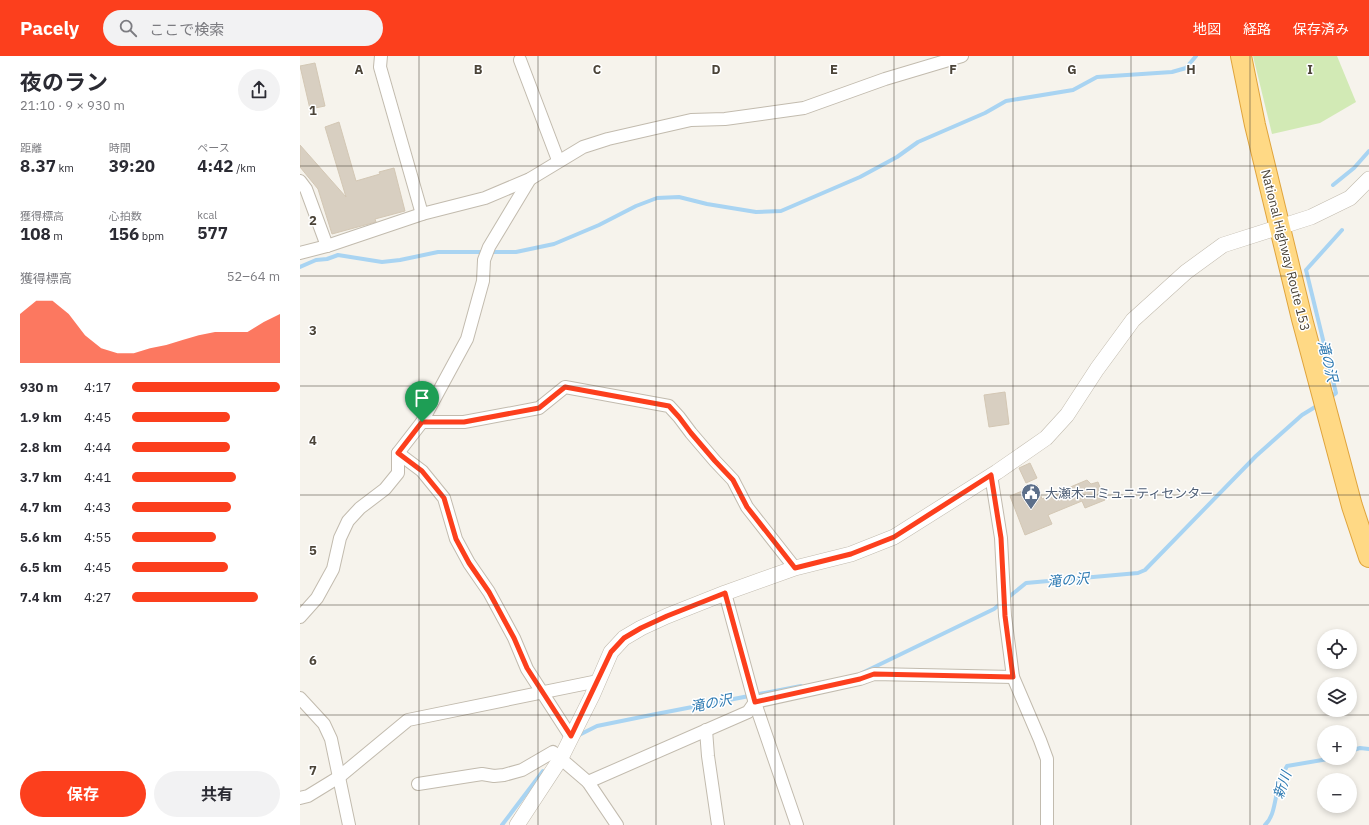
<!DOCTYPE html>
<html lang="ja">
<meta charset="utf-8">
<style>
:root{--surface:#fff;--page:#f2f2f3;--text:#2b2b33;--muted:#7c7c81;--accent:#fc3f1d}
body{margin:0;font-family:"IBM Plex Sans","Noto Sans JP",sans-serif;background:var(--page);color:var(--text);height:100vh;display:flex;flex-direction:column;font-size:15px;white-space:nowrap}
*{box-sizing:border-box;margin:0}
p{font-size:13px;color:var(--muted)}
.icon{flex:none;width:22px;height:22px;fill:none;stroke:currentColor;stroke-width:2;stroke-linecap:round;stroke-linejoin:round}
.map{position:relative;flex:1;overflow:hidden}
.drawer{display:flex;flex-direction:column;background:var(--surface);width:300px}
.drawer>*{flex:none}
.tools{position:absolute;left:1017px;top:573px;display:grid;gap:8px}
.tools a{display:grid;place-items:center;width:40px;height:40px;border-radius:50%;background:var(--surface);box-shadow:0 2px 6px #0003;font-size:20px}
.pin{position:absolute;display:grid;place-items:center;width:34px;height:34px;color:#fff;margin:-41px -17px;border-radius:50% 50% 50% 0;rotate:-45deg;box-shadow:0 0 4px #0007}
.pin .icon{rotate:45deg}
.round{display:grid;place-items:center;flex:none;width:42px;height:42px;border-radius:21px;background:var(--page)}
.summary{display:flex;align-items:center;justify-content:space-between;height:68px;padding:0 20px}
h1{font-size:22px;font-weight:700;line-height:30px}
.stats{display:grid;grid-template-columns:repeat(3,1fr);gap:6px;height:68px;padding:4px 20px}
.stats div{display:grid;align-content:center}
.stats b{font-size:17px;font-weight:700}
.stats small{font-size:11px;font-weight:400}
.stats p{font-size:11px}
.chart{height:112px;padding:8px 20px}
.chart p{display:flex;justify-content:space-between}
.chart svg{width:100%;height:72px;margin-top:4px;fill:var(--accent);opacity:.7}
.button{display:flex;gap:8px;margin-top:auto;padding:8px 20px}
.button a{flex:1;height:46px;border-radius:24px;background:var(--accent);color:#fff;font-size:16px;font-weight:700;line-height:46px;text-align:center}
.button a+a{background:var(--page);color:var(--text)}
ul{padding:0 20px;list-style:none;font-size:13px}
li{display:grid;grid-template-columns:64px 48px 1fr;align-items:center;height:30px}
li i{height:10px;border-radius:5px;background:var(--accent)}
header{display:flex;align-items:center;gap:24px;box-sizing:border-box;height:56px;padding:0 20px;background:var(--accent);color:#fff}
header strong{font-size:19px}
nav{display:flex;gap:22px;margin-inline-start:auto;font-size:14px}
.search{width:280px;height:36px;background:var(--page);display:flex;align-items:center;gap:10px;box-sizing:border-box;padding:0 14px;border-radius:22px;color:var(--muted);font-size:15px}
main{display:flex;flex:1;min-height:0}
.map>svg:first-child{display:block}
.green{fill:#d2eab5}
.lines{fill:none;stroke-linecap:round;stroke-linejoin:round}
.stream{stroke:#a9d4f2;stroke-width:4}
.building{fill:#d8cfc1;stroke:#d3c7b4}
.minor-casing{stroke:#c2bbae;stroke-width:14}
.tertiary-casing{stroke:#c2bbae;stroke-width:16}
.trunk-casing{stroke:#e0a43c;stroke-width:22}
.minor{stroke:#fff;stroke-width:12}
.tertiary{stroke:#fff;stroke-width:15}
.trunk{stroke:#ffd985;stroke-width:20}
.route-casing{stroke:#fff;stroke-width:8}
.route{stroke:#fc3f1d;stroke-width:5}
.grid{fill:none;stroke:#4b4439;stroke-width:1;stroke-opacity:0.55}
.labels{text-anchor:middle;stroke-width:3;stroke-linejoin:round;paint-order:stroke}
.street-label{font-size:13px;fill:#4b4439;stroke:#fff}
.service-label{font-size:13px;fill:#4e5e75;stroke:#fff;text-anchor:start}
.water-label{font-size:14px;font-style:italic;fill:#2e7ab2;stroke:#fff}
.grid-label{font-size:13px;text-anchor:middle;font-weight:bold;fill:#4b4439;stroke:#fff;stroke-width:3;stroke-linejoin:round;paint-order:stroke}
</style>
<header>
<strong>Pacely</strong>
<div class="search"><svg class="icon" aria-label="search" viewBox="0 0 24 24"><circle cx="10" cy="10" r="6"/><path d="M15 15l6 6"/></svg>ここで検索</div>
<nav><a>地図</a><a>経路</a><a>保存済み</a></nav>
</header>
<main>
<section class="drawer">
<div class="summary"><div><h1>夜のラン</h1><p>21:10 · 9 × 930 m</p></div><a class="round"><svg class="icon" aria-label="share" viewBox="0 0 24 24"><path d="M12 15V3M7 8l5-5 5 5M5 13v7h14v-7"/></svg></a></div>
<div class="stats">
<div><p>距離</p><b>8.37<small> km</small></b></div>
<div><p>時間</p><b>39:20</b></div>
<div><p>ペース</p><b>4:42<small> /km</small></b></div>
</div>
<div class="stats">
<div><p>獲得標高</p><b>108<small> m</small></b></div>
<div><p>心拍数</p><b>156<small> bpm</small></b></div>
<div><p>kcal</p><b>577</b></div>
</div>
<div class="chart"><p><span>獲得標高</span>52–64 m</p>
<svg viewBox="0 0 160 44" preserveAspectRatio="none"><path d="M0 44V14L10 6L20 6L30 14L40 27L50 35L60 38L70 38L80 35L90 33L100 30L110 27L120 25L130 25L140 25L150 19L160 14V44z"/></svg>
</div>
<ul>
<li><b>930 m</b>4:17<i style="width:100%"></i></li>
<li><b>1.9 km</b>4:45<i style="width:66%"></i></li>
<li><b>2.8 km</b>4:44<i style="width:66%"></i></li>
<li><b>3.7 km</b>4:41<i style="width:70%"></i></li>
<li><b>4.7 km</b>4:43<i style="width:67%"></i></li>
<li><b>5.6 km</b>4:55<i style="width:57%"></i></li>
<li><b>6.5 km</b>4:45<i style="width:65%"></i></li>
<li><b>7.4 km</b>4:27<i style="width:85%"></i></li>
</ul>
<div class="button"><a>保存</a><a>共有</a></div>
</section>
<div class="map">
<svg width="1069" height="769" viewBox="0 0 1069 769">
<rect width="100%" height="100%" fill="#f6f3ec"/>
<!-- green -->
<path class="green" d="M 953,0 L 1037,0 L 1056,46 L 1020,67 L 972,78 Z"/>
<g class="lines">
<!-- stream -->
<g class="stream">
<path d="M 1033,129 L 1054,112 L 1069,95"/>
<path d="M 0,211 L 16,204 L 27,203 L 38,199 L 82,206 L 100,204 L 138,196 L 216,196 L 254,188 L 299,169 L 336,150 L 357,142 L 379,141 L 407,148 L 456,156 L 481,155 L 560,121 L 597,101 L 618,86 L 685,57 L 706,45 L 773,34 L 797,21 L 872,16 L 886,12 L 896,0"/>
<path d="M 1029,342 L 1036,337 L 1006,214 L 1042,174"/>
<path d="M 562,617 L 694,553 L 726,527 L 838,517 L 845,514 L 956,400 L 1002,359 L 1020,348"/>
<path d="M 279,679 L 297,670 L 351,659 L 501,630"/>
<path d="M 1050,695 L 1060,692 L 1069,693"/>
<path d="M 202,769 L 243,715"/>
<path d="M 965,769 C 974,760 974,748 977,737 C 979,727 982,719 987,710 L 1034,702"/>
</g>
</g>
<!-- building -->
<g class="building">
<path d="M 15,7 L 25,50 L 10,53 L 0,10 Z"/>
<path d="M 39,66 L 56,125 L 80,118 L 79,116 L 94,112 L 105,155 L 75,163 L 76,166 L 32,178 L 18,133 L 0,111 L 0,89 L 46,141 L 25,71 Z"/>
<path d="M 705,336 L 709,368 L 689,371 L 684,339 Z"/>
<path d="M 730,407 L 737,422 L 726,427 L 719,412 Z"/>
<path d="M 787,424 L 791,428 L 798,426 L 805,444 L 785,452 L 782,445 L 748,459 L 752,468 L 725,479 L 710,440 L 737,429 L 742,443 Z"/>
</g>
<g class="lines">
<!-- minor casing -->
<g class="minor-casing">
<g id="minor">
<path d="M 81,0 L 80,11 L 122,158"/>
<path d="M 220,4 L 258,104"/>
<path d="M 0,125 L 6,133 L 27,190"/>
<path d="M 0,197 L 27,190 L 122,158 L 185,142 L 230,123 L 283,91 L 308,83 L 391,64 L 425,63 L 504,52 L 585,23 L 662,0"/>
<path d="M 122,366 L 164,366 L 239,352 L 265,331 L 369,350 L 379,361 L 391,377 L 415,405 L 433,424 L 447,451 L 495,512"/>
<path d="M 98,397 L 122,415 L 144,442 L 156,483 L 169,507 L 189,536 L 214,582 L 227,613 L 271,681"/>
<path d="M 691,419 L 701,482 L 705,560 L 713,621 L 740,684 L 747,703 L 747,769"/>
<path d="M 425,537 L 454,644 L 497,769"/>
<path d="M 0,561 L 17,542 L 33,513 L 40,482 L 48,465 L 60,452 L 85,433 L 98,417 L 98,397 L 122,366 L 167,283 L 183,225 L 184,204 L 189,191 L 230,123"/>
<path d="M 0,642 L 24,668 L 31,683 L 49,769"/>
<path d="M 406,674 L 408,700 L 418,769"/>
<path d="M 288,726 L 448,656 L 455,646 L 560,623 L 574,618 L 713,621"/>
<path d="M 118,728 L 182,718 L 194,720 L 204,719 L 222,714 L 253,696 L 288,726 L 317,769"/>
<path d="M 0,742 L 8,740 L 39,721 L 108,664 L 298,625"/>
</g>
</g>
<!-- tertiary casing -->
<g class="tertiary-casing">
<path id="tertiary" d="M 217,769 L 261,702 L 292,640 L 311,596 L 324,582 L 341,572 L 367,560 L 425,537 L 495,512 L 551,498 L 594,481 L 697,416 L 746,382 L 767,359 L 797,313 L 833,264 L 886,216 L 923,189 L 1011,161 L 1050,142 L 1069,123"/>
</g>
<!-- trunk casing -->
<g class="trunk-casing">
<path id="trunk" d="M 941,0 L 955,69 L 1002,263 L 1052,450 L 1069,501"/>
</g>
<!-- minor -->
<use href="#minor" class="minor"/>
<!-- tertiary -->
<use href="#tertiary" class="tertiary"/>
<!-- trunk -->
<use href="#trunk" class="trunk"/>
</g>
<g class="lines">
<!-- route casing -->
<g class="route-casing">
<path id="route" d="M 265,331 L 369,350 L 379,361 L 391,377 L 415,405 L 433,424 L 447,451 L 495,512 L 551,498 L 594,481 L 691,419 L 701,482 L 705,560 L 713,621 L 574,618 L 560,623 L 455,646 L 425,537 L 367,560 L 341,572 L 324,582 L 311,596 L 271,680 L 227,612 L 214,582 L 189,536 L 169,507 L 156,483 L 144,442 L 122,415 L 98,397 L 122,366 L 164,366 L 239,352 Z"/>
</g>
<!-- route -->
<use href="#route" class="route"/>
</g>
<!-- grid -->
<path class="grid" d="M 119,0 L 119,769M 238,0 L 238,769M 356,0 L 356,769M 475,0 L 475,769M 594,0 L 594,769M 713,0 L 713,769M 831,0 L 831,769M 950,0 L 950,769M 0,110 L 1069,110M 0,220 L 1069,220M 0,330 L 1069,330M 0,439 L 1069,439M 0,549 L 1069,549M 0,659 L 1069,659"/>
<!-- icons -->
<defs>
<g id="civic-pin" transform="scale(1)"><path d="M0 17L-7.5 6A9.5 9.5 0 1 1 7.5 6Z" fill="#5c6f8a" stroke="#fff"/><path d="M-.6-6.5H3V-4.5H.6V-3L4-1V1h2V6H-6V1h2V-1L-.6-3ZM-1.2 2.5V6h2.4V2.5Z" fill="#fff"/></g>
</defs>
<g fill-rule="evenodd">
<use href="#civic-pin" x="731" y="437"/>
</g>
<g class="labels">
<!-- street labels -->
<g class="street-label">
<text transform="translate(986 194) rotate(76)" y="5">National Highway Route 153</text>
</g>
<!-- service labels -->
<g class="service-label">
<text x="745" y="442">大瀬木コミュニティセンター</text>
</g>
<!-- water labels -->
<g class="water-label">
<text transform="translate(1028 305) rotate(76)" y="5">滝の沢</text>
<text transform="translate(768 524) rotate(-5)" y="5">滝の沢</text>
<text transform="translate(411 647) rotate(-11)" y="5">滝の沢</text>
<text transform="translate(982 729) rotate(-71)" y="5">新川</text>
</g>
</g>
<g class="grid-label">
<text x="59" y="18">A</text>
<text x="178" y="18">B</text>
<text x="297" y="18">C</text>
<text x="416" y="18">D</text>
<text x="534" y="18">E</text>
<text x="653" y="18">F</text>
<text x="772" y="18">G</text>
<text x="891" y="18">H</text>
<text x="1010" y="18">I</text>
<text x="13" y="59">1</text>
<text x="13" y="169">2</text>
<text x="13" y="279">3</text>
<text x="13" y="389">4</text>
<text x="13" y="499">5</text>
<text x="13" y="609">6</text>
<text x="13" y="719">7</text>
</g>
</svg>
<div class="tools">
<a><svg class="icon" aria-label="locate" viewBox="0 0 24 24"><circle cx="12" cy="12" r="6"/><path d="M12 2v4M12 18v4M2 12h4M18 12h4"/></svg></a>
<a><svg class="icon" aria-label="layers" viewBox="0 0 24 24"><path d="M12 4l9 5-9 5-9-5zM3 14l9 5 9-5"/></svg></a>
<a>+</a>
<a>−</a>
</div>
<div class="pin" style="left:122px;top:366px;background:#1e9e55"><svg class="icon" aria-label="arrive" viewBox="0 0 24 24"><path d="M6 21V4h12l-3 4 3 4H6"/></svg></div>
</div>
</main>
